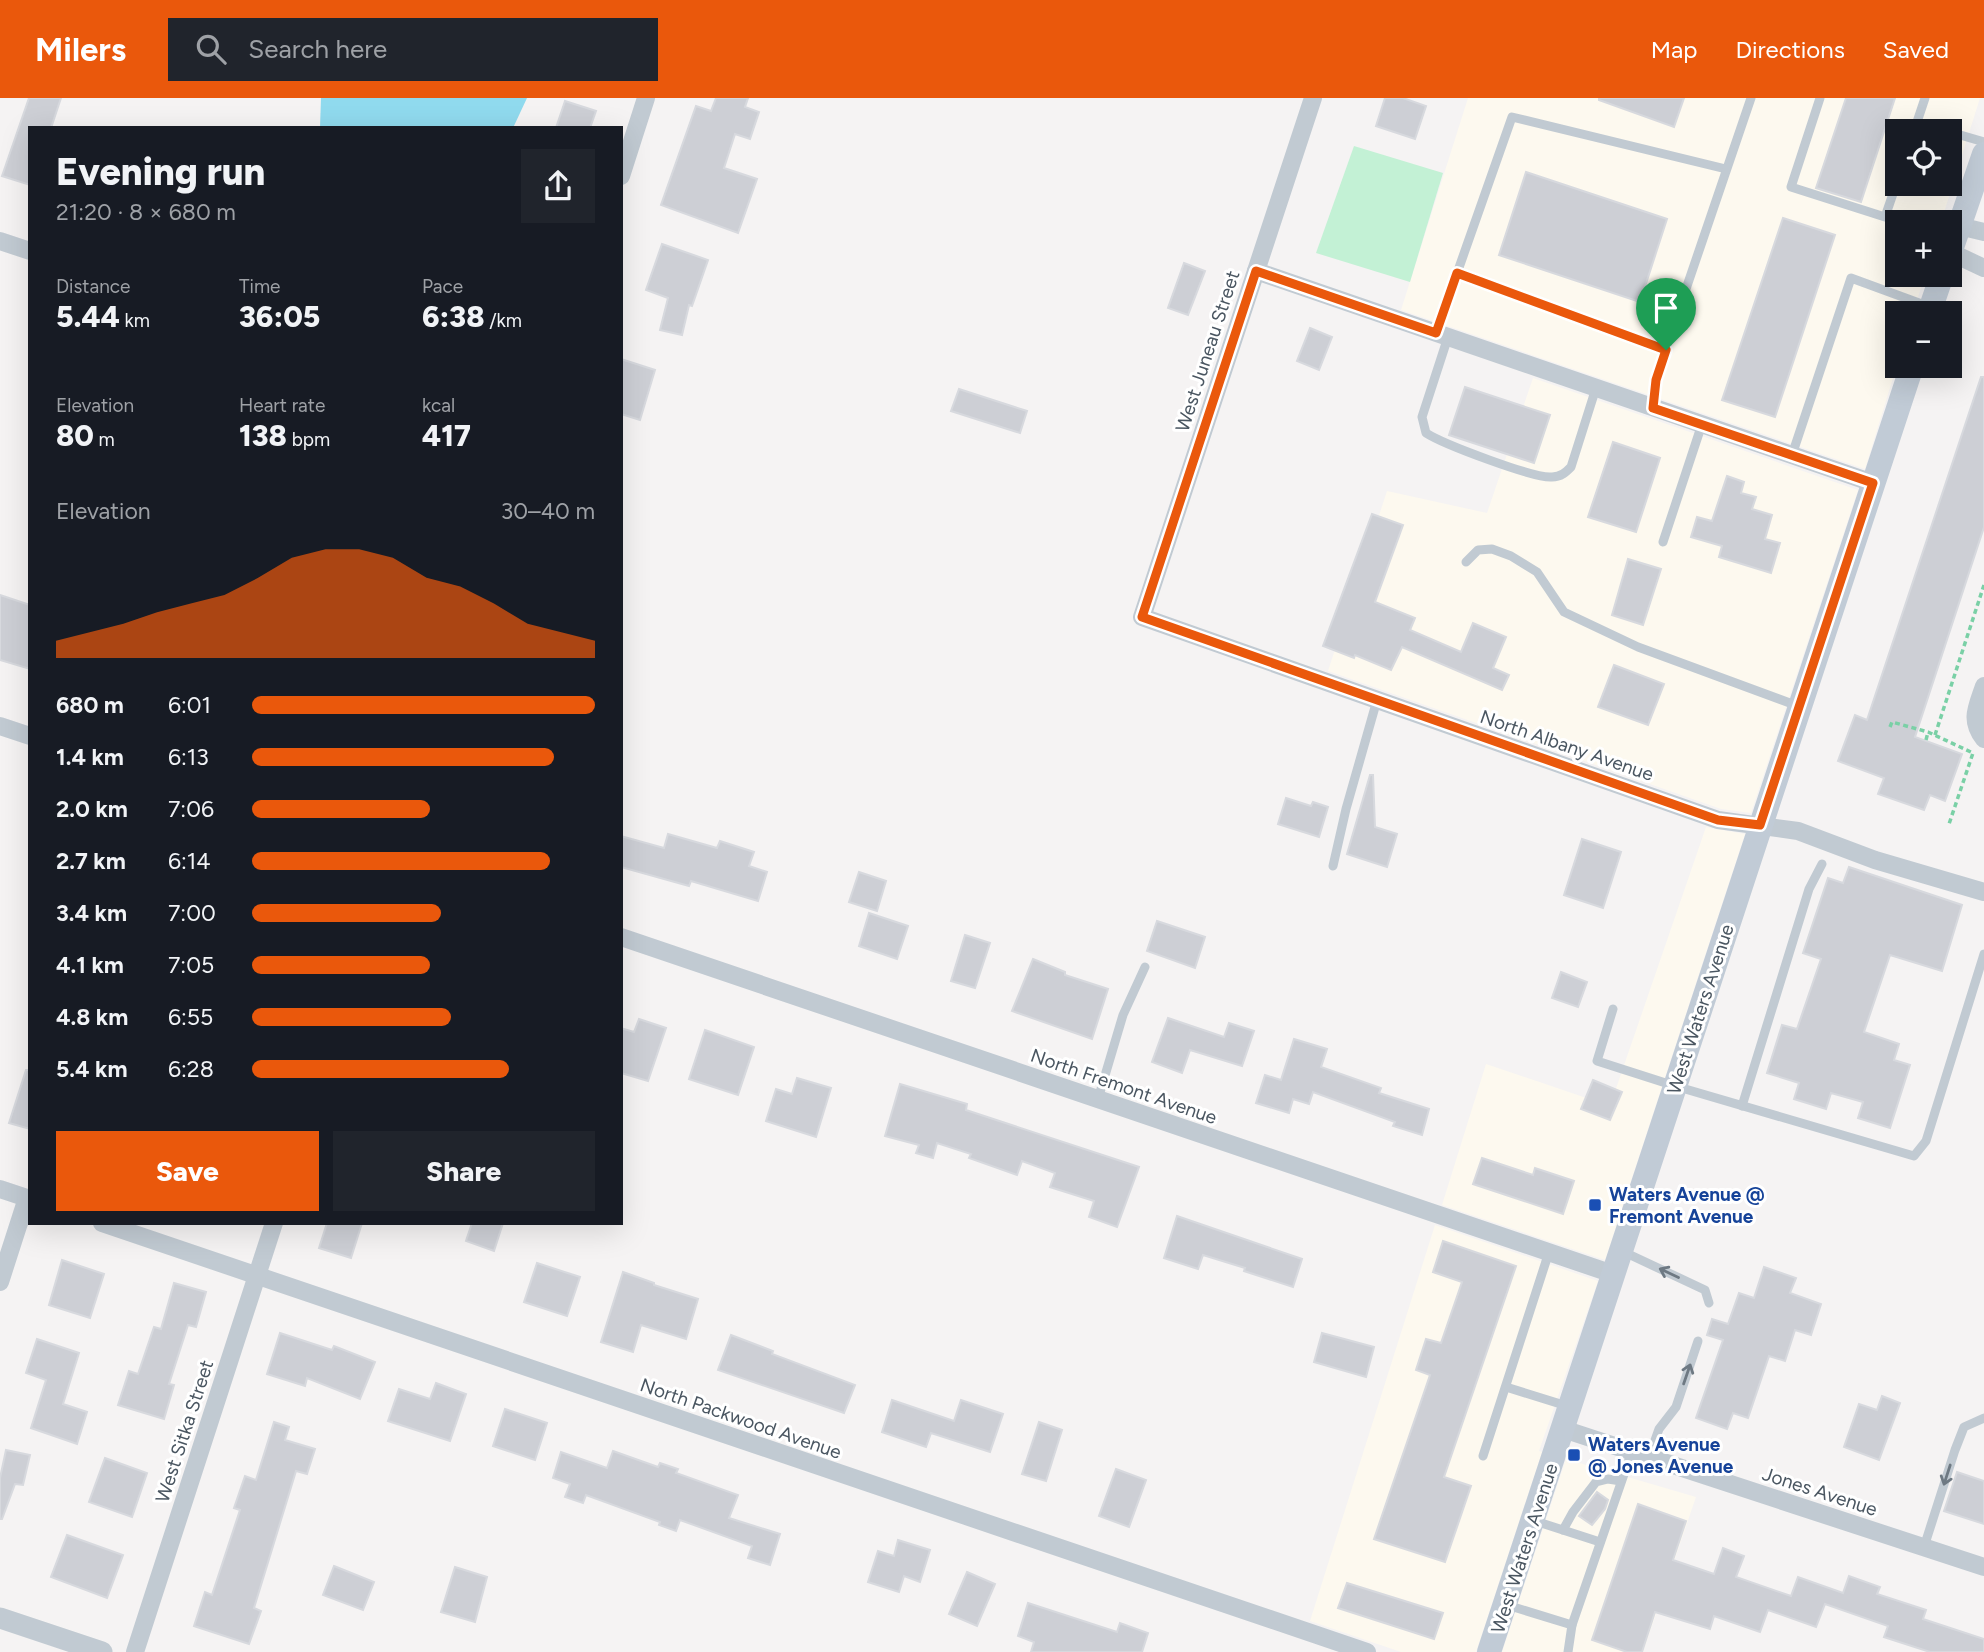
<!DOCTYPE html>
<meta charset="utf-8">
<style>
:root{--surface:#171b24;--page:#20242c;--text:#f1f3f6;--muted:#9ea1a6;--accent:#ea580c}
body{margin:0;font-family:Figtree,sans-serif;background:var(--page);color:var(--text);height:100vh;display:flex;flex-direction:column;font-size:26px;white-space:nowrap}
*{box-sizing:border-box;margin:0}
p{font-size:23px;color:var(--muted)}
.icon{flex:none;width:38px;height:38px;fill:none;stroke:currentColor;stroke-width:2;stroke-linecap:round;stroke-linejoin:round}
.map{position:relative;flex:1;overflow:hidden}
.panel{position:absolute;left:28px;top:28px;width:595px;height:1099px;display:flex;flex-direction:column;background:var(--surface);border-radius:0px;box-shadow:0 7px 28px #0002}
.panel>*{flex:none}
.buttons{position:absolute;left:1885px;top:21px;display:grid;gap:14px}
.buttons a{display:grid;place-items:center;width:77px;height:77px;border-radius:0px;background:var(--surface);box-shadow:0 7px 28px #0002;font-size:35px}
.pin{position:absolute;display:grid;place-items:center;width:60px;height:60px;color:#fff;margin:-72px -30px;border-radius:50% 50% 50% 0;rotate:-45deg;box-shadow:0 0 7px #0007}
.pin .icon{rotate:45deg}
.round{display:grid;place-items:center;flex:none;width:74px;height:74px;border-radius:0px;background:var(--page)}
.summary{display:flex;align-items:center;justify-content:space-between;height:119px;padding:0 28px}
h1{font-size:38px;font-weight:800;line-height:52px}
.figures{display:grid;grid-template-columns:repeat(3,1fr);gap:10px;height:119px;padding:7px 28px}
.figures div{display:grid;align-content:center}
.figures b{font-size:30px;font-weight:800}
.figures small{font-size:19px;font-weight:400}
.figures p{font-size:19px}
.chart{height:196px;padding:14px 28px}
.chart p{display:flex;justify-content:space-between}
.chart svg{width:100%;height:126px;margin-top:7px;fill:var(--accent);opacity:.7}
.action{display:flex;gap:14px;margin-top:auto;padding:14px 28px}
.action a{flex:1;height:80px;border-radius:0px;background:var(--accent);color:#fff;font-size:28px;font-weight:800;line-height:80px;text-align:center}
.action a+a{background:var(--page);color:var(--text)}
ul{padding:0 28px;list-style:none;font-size:23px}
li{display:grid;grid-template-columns:112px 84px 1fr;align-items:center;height:52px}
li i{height:18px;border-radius:9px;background:var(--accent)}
header{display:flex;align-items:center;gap:42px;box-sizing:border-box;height:98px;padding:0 35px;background:var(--accent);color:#fff}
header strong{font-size:33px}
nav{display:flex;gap:38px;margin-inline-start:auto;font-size:24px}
.search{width:490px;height:63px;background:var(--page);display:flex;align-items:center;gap:18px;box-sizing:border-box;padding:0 24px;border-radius:0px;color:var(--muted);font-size:26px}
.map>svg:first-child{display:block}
.commercial{fill:#fdf9ef;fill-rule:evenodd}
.green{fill:#c3f1d5}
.water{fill:#90daee}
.building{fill:#cdcfd5;stroke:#d7d9de;stroke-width:2}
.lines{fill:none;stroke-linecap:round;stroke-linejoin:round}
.path{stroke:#7ad0a6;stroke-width:3.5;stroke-dasharray:5 3.5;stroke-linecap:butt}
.service{stroke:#c1cad2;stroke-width:9}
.minor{stroke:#c1cad2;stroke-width:18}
.tertiary{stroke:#c1cad2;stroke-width:21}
.secondary{stroke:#c1cbd6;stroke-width:24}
.oneway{stroke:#6e7983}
.route-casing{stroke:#fff;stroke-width:14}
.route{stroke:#ea580c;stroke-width:9}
.transit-dot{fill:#1a4fb4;stroke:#fff;stroke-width:2.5}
.labels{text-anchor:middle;stroke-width:6;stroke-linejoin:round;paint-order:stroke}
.street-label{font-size:19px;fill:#4a5661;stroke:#fff}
.transit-label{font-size:19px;font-weight:bold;fill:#164399;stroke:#fff;text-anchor:start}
</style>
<header>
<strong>Milers</strong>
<div class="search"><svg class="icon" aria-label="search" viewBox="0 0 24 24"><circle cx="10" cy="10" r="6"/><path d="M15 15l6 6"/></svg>Search here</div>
<nav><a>Map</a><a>Directions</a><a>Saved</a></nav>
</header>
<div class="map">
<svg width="1984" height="1554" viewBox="0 0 1984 1554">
<rect width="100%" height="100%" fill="#f5f3f3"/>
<!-- commercial -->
<g class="commercial">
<path d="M 1468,0 L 1980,0 L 1941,124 L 1897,124 L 1897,177 L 1925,177 L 1913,215 L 1897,215 L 1897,267 L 1865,371 L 1401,212 ZM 1897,33 L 1950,33 L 1950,86 L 1897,86 Z"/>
<path d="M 1533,280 L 1858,392 L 1751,715 L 1721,711 L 1328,573 L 1387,393 L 1487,415 Z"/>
<path d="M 1706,729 L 1745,736 L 1605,1162 L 1442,1107 L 1486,966 L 1610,1008 Z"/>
<path d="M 1435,1127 L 1598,1183 L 1539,1353 L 1542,1354 L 1476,1554 L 1401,1554 L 1310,1523 Z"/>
<path d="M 1566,1361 L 1696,1399 L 1643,1554 L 1502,1554 Z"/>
</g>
<!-- green -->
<path class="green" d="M 1354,48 L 1443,75 L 1410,184 L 1316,155 Z"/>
<!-- water -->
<path class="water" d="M 321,0 L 527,0 L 513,30 L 320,30 Z"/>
<!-- building -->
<g class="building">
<path d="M 29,0 L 61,0 L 51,30 L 30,30 L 30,87 L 2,78 Z"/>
<path d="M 716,0 L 748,0 L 745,9 L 759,14 L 750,41 L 735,36 L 724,70 L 757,81 L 738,135 L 661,107 L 696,8 L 711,13 Z"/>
<path d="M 1385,0 L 1403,0 L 1426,8 L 1415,41 L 1376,28 Z"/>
<path d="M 1599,0 L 1684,0 L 1674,29 L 1599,2 Z"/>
<path d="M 1846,0 L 1895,0 L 1861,104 L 1816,90 Z"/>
<path d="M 565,3 L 596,13 L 590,30 L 556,30 Z"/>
<path d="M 1526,74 L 1667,121 L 1640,204 L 1499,157 Z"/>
<path d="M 1783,120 L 1835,137 L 1775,319 L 1722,302 Z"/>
<path d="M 662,146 L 708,162 L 692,208 L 689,207 L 682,237 L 660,232 L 668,200 L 646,192 Z"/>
<path d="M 1184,165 L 1205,173 L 1188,217 L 1168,210 Z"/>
<path d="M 1310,230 L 1332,239 L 1319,272 L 1297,263 Z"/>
<path d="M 621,261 L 655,272 L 640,322 L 621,316 Z"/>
<path d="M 1981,279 L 1984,279 L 1984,429 L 1915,639 L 1962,656 L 1945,703 L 1930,697 L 1924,712 L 1878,696 L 1884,680 L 1838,663 L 1855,617 L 1867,622 Z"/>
<path d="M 1465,289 L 1550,317 L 1534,365 L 1449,337 Z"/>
<path d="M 959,291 L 1027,313 L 1020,335 L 951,313 Z"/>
<path d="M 1613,344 L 1660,360 L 1636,434 L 1588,419 Z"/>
<path d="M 1727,378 L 1744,384 L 1741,395 L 1756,399 L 1752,411 L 1772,417 L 1765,441 L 1780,445 L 1771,475 L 1719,459 L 1722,448 L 1691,439 L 1697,419 L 1712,423 Z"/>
<path d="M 1372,416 L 1403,427 L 1375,504 L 1415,520 L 1410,532 L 1461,554 L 1473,525 L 1506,539 L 1493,570 L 1509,577 L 1502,592 L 1402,549 L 1391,572 L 1355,557 L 1354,560 L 1323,548 Z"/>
<path d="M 1628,461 L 1661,471 L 1643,527 L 1612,517 Z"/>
<path d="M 0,497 L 30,507 L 30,571 L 0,562 Z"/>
<path d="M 1614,567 L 1664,586 L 1648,627 L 1598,609 Z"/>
<path d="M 1370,677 L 1373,677 L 1375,729 L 1397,736 L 1387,769 L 1347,756 Z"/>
<path d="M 1286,700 L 1311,708 L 1313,704 L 1328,709 L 1319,739 L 1278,726 Z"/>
<path d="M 668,736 L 717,750 L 720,743 L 754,754 L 749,768 L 767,774 L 758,803 L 691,783 L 689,788 L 621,769 L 621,738 L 664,750 Z"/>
<path d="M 1582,741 L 1621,754 L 1603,810 L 1564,797 Z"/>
<path d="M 1849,769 L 1962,807 L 1942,873 L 1890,857 L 1864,934 L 1899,946 L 1894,962 L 1910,967 L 1890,1030 L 1858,1020 L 1863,1004 L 1831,995 L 1826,1011 L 1794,1001 L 1799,985 L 1767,975 L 1782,927 L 1797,931 L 1821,861 L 1803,855 L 1828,780 L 1843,785 Z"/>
<path d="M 859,774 L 886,783 L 877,813 L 849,804 Z"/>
<path d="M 869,815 L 908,828 L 897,861 L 859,848 Z"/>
<path d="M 1157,823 L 1205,839 L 1195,870 L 1147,853 Z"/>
<path d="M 965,837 L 990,845 L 975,890 L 951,883 Z"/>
<path d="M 1033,861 L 1065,874 L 1065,877 L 1108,891 L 1092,941 L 1012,913 Z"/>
<path d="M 1561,874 L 1587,884 L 1578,909 L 1552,900 Z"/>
<path d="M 1168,920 L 1224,939 L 1229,925 L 1254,933 L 1242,968 L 1190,952 L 1182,975 L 1152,964 Z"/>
<path d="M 639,921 L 666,930 L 648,983 L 621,975 L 621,930 L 634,934 Z"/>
<path d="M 705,932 L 754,949 L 738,997 L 689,981 Z"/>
<path d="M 1294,941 L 1327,951 L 1321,969 L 1381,990 L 1379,995 L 1429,1011 L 1422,1037 L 1393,1028 L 1395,1024 L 1313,994 L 1309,1006 L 1293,1001 L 1289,1015 L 1256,1005 L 1265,977 L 1281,982 Z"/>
<path d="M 26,972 L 30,972 L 30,1031 L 9,1025 Z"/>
<path d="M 797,980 L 831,990 L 816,1039 L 766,1023 L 776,991 L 792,996 Z"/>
<path d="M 1593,982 L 1622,994 L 1610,1022 L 1581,1011 Z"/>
<path d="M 900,986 L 967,1006 L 966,1012 L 1139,1069 L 1117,1129 L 1089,1119 L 1094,1103 L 1050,1089 L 1055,1075 L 1022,1063 L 1017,1077 L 969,1060 L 971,1056 L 937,1045 L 933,1060 L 916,1055 L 919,1047 L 885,1038 Z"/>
<path d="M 1482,1060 L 1533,1077 L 1535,1070 L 1574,1083 L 1563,1116 L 1473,1086 Z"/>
<path d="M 1177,1118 L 1302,1161 L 1293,1189 L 1244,1173 L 1245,1170 L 1203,1157 L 1198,1171 L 1164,1160 Z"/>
<path d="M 327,1125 L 362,1125 L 351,1160 L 319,1150 Z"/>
<path d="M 472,1125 L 503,1125 L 494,1153 L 466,1143 Z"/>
<path d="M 1443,1143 L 1516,1168 L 1444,1379 L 1471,1388 L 1445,1464 L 1374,1441 L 1430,1277 L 1416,1272 L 1426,1241 L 1441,1245 L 1462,1184 L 1433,1174 Z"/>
<path d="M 62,1162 L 104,1176 L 90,1220 L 49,1207 Z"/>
<path d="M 537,1165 L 580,1179 L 567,1218 L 524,1204 Z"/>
<path d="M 1764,1169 L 1796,1180 L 1790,1195 L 1821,1206 L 1811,1237 L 1795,1232 L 1785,1263 L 1769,1258 L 1748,1320 L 1733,1315 L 1727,1331 L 1696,1320 L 1723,1242 L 1707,1237 L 1712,1221 L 1728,1226 L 1739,1195 L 1754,1200 Z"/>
<path d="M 623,1174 L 654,1185 L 654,1187 L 698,1201 L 686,1241 L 641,1227 L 633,1254 L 601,1244 Z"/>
<path d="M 174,1185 L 206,1194 L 196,1229 L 188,1227 L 169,1286 L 174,1287 L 164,1321 L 118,1307 L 129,1273 L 138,1276 L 154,1229 L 161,1231 Z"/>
<path d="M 280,1235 L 332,1252 L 334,1248 L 375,1264 L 360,1301 L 307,1280 L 305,1288 L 267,1276 Z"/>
<path d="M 1322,1235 L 1374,1249 L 1366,1279 L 1314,1264 Z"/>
<path d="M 731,1237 L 773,1253 L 772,1256 L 855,1287 L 844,1315 L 718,1272 Z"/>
<path d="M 37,1241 L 79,1255 L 63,1306 L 87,1314 L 77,1346 L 31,1330 L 46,1282 L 26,1275 Z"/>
<path d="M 436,1285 L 466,1296 L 450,1343 L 388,1323 L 399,1291 L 430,1301 Z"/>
<path d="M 1882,1298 L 1900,1305 L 1879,1362 L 1844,1349 L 1859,1306 L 1877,1312 Z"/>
<path d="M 892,1302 L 954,1323 L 961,1302 L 1003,1316 L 990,1354 L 931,1335 L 926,1349 L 882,1334 Z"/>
<path d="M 505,1311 L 547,1325 L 535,1362 L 493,1348 Z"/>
<path d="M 274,1324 L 289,1329 L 285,1342 L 315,1351 L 307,1376 L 296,1373 L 254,1510 L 261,1513 L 249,1546 L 194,1528 L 205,1494 L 212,1497 L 240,1412 L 234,1410 L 245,1378 L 256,1382 Z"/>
<path d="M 1039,1324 L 1062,1332 L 1046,1383 L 1022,1376 Z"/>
<path d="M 6,1352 L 30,1357 L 23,1387 L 15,1386 L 2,1421 L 0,1421 L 0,1380 Z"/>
<path d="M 613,1353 L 658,1369 L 660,1365 L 678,1371 L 676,1375 L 738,1397 L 729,1420 L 780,1436 L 770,1467 L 748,1460 L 752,1448 L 680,1422 L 676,1433 L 659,1427 L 660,1424 L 586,1397 L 583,1405 L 565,1399 L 570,1386 L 553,1380 L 561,1354 L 607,1370 Z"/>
<path d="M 105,1360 L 147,1375 L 132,1419 L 89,1404 Z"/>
<path d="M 1116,1371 L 1146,1382 L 1129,1429 L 1099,1418 Z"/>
<path d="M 1957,1374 L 1984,1383 L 1984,1426 L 1944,1413 Z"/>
<path d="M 1597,1394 L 1608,1402 L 1605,1411 L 1592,1427 L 1579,1418 Z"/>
<path d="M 1638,1406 L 1686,1423 L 1673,1462 L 1714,1476 L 1723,1450 L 1744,1458 L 1736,1479 L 1791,1498 L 1798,1479 L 1843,1495 L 1849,1478 L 1880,1489 L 1877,1496 L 1926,1512 L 1923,1521 L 1984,1541 L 1984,1554 L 1930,1554 L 1884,1539 L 1888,1528 L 1825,1506 L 1816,1529 L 1768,1512 L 1760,1534 L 1714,1518 L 1710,1531 L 1655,1514 L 1642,1554 L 1627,1554 L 1592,1542 Z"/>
<path d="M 67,1437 L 123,1457 L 107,1500 L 51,1479 Z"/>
<path d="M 898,1442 L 930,1452 L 920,1484 L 904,1478 L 899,1494 L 868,1484 L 878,1453 L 894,1458 Z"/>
<path d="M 334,1468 L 374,1484 L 363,1512 L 323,1497 Z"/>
<path d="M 455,1469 L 487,1479 L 475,1524 L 441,1514 Z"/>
<path d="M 967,1474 L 995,1486 L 977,1528 L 949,1516 Z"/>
<path d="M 1347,1485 L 1443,1515 L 1434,1541 L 1338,1510 Z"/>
<path d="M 1028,1505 L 1117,1534 L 1120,1525 L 1148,1535 L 1142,1554 L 1031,1554 L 1034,1544 L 1018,1538 Z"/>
</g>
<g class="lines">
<!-- path -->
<g class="path">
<path d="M 1890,629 L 1892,624 L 1928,634 L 1973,655 L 1949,726"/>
<path d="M 1935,637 L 1984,487"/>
<path d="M 1926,642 L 1928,634"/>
</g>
<!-- service -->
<g class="service">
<path d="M 1820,0 L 1791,89 L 1885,119 L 1897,84"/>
<path d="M 1917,24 L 1948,33"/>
<path d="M 1914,33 L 1925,0"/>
<path d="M 1950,34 L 1984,44"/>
<path d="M 1457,175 L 1666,252"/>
<path d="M 1436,235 L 1512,19 L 1726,71"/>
<path d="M 1448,239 L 1422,319 L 1426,335 C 1443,346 1535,381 1552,379 C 1561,379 1566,374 1571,369 L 1596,290"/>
<path d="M 1653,310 L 1655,282 L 1751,0"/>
<path d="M 1792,357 L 1851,180 L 1930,209"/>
<path d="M 1663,444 L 1702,326"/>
<path d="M 1466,464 L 1478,452 L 1492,451 L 1511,458 L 1537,474 L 1564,514 L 1638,549 L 1798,608"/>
<path d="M 1333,768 L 1346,711 L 1377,602"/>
<path d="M 1613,911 L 1597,963 L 1675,988 L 1914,1058 L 1926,1043 L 1984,856"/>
<path d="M 1098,1001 L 1123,917 L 1145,869"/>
<path d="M 1742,1008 L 1809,791 L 1822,766"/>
<path d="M 1624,1154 L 1705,1192 L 1709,1205"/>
<path d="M 1506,1289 L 1567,1308"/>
<path d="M 1483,1358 L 1549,1154"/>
<path d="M 1649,1359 L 1659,1331 L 1676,1309 L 1698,1243"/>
<path d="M 1535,1423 L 1600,1444"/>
<path d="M 1563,1432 L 1573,1414 L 1596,1384 L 1608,1381 L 1621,1383"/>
<path d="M 1924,1449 L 1955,1352 L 1964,1329 L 1984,1320"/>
<path d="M 1507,1507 L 1572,1527 L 1632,1353"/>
<path d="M 1568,1554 L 1572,1527"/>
</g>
<!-- minor -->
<g class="minor">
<path d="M 1313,0 L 1142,519 L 1718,722 L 1798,733 L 1875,762 L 1984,794"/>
<path d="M 621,78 L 646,0"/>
<path d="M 1959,128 L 1984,134"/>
<path d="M 0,143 L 30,153"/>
<path d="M 1950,154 L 1984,170"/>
<path d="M 1256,173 L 1873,385"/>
<path d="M 1984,588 C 1977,609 1969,622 1984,641"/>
<path d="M 0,628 L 30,638"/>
<path d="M 621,839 L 1613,1176"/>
<path d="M 0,1091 L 30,1101"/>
<path d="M 102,1125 L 1367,1554"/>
<path d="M 0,1184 L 27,1100"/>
<path d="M 1563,1331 L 1984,1469"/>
<path d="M 135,1554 L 274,1125"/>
</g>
<!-- tertiary -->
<path class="tertiary" d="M 0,1520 L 102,1554"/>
<!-- secondary -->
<g class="secondary">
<path d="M 1950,155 L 1984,56"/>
<path d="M 1929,215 L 1942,177"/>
<path d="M 1489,1554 L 1912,268"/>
</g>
</g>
<!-- one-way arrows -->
<defs><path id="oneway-shaft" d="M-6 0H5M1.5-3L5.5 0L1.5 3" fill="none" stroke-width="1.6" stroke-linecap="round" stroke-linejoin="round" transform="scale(1.75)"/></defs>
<g class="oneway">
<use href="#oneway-shaft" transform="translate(1669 1175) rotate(-155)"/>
<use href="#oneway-shaft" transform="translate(1687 1276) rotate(-71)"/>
<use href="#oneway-shaft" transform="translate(1947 1377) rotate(108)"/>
</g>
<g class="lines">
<!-- route casing -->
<g class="route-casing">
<path id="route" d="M 1256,173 L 1436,235 L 1457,175 L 1666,252 L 1656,282 L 1653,310 L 1873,385 L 1760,727 L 1718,722 L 1142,519 Z"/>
</g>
<!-- route -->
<use href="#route" class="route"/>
</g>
<!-- markers -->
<g class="transit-dot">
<rect x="1588" y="1100" width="14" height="14" rx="3.5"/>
<rect x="1567" y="1350" width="14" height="14" rx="3.5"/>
</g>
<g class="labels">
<!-- street labels -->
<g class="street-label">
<text transform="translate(1207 253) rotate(-72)" y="7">West Juneau Street</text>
<text transform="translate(1567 647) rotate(19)" y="7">North Albany Avenue</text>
<text transform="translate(1700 911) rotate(-72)" y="7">West Waters Avenue</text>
<text transform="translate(1124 988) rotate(19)" y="7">North Fremont Avenue</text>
<text transform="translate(741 1320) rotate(19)" y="7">North Packwood Avenue</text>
<text transform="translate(184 1333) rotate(-72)" y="7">West Sitka Street</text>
<text transform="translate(1820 1393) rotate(18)" y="7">Jones Avenue</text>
<text transform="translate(1524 1450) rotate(-72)" y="7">West Waters Avenue</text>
</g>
<!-- transit labels -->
<g class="transit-label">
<text x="1609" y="1103">Waters Avenue @<tspan x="1609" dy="22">Fremont Avenue</tspan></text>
<text x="1588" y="1353">Waters Avenue<tspan x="1588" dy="22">@ Jones Avenue</tspan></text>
</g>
</g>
</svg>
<div class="buttons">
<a><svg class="icon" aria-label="locate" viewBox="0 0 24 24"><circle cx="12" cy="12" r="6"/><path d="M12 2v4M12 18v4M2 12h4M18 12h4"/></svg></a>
<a>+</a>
<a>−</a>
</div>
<div class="pin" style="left:1666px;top:252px;background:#1e9e55"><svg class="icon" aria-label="arrive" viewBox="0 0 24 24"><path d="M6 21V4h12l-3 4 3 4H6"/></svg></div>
<section class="panel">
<div class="summary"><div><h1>Evening run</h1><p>21:20 · 8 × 680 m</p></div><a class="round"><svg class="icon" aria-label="share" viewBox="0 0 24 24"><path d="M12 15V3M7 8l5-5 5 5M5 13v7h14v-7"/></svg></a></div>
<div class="figures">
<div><p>Distance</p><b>5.44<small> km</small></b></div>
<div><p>Time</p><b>36:05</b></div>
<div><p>Pace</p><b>6:38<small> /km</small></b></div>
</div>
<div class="figures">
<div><p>Elevation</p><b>80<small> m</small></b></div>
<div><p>Heart rate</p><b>138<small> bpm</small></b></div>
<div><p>kcal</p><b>417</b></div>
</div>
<div class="chart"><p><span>Elevation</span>30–40 m</p>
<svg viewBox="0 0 160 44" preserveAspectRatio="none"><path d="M0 44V38L10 35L20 32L30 28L40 25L50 22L60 16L70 9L80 6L90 6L100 9L110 16L120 19L130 25L140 32L150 35L160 38V44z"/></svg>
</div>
<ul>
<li><b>680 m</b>6:01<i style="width:100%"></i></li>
<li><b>1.4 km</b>6:13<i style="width:88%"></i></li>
<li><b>2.0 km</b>7:06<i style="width:52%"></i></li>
<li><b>2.7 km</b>6:14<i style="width:87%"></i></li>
<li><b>3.4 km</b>7:00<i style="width:55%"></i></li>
<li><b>4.1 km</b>7:05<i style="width:52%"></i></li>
<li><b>4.8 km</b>6:55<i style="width:58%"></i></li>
<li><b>5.4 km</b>6:28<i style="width:75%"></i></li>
</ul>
<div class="action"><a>Save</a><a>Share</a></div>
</section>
</div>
